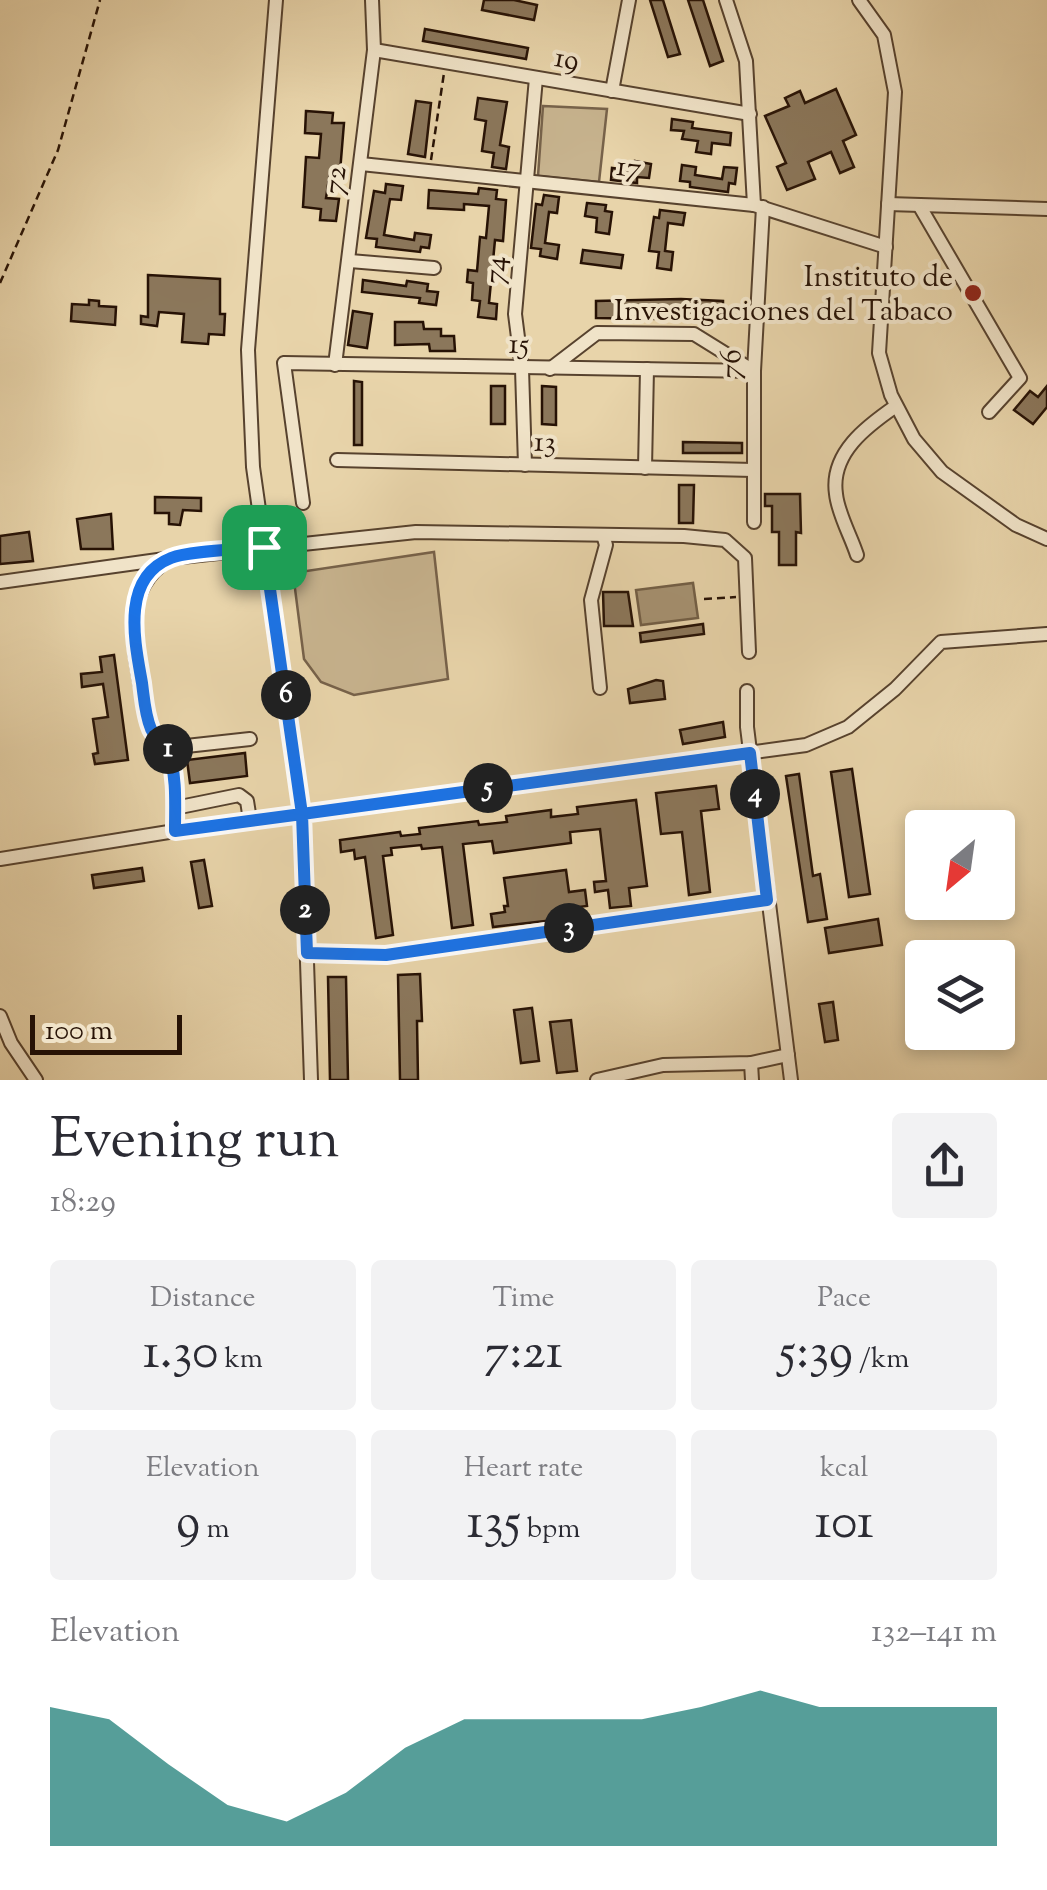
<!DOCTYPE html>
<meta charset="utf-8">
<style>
:root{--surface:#fff;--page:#f2f2f3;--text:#2b2b33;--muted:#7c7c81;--accent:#0f766e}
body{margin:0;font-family:"Sorts Mill Goudy",serif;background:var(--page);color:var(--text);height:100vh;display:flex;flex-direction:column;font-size:38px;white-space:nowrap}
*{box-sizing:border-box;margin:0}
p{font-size:32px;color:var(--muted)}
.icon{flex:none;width:55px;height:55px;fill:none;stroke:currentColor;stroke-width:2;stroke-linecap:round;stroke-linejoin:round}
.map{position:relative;height:1080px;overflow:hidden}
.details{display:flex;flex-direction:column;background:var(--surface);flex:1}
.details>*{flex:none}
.needle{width:65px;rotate:209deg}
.fabs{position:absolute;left:905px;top:810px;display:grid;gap:20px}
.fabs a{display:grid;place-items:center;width:110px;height:110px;border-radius:10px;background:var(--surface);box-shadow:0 5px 15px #0003;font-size:50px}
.scale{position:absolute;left:30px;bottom:25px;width:152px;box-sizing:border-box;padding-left:10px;border:5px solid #271205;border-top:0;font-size:28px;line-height:35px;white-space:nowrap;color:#271205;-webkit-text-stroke:8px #f0e3c8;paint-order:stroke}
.pin{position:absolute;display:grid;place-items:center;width:85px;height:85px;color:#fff;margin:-42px;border-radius:20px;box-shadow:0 5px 15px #0006}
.km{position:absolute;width:50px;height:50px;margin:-25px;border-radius:50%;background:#222;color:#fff;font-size:28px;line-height:50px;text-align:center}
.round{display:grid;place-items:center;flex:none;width:105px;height:105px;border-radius:10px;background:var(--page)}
.head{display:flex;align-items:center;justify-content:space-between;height:170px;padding:0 50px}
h1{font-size:55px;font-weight:600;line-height:75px}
.metrics{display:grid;grid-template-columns:repeat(3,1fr);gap:15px;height:170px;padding:10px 50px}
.metrics div{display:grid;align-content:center;border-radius:10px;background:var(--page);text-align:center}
.metrics b{font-size:50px;font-weight:600}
.metrics small{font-size:28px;font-weight:400}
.metrics p{font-size:28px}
.chart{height:280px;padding:20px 50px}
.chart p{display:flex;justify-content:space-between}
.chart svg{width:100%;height:180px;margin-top:10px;fill:var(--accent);opacity:.7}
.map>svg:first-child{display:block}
.green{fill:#c7b38e;stroke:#77624a;stroke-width:2.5}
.water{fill:#a69272;stroke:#735f46;stroke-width:2.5}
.building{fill:#8b775b;stroke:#271205;stroke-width:2.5}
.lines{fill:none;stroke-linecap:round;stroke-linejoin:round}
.minor-casing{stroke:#57422e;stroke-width:16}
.path{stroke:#271205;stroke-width:2.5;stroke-dasharray:8 5;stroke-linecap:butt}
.minor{stroke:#f0e3c8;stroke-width:12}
.route-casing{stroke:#fff;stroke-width:20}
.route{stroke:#1a73e8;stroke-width:12}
.poi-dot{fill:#8f2418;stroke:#f0e3c8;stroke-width:4}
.labels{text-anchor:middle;stroke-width:8;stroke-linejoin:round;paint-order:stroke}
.street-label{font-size:30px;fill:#271205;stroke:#f0e3c8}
.poi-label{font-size:30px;fill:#271205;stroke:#f0e3c8;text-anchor:end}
</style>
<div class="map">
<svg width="1047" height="1080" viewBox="0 0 1047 1080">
<rect width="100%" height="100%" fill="#e8d4aa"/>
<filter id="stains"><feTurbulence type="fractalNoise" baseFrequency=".002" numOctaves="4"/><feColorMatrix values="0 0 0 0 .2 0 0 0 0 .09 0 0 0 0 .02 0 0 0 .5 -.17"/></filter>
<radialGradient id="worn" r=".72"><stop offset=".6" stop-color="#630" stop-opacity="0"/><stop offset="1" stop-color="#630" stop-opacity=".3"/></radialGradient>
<!-- green -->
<g class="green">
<path d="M 543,106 L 607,109 L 599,182 L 538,176 Z"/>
<path d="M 434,552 L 448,679 L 354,695 L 321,682 L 304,659 L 293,573 Z"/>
</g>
<!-- water -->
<path class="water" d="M 693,583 L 698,618 L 641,625 L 636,590 Z"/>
<!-- building -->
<g class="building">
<path d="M 484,0 L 514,0 L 537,5 L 534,20 L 482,10 Z"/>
<path d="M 650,0 L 663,0 L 680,54 L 668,57 Z"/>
<path d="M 688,0 L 703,0 L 723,61 L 710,66 Z"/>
<path d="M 425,29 L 528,48 L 526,59 L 423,41 Z"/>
<path d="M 836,89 L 856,135 L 843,141 L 854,167 L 840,173 L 831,152 L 808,162 L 815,179 L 787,190 L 777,167 L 786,163 L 765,116 L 789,106 L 785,98 L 800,91 L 805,103 Z"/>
<path d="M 478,98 L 507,102 L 500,145 L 509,147 L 506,169 L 492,167 L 494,153 L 482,151 L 486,121 L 475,119 Z"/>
<path d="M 416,101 L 431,103 L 425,157 L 408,154 Z"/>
<path d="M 306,111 L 333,113 L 332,123 L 344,123 L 340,172 L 330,172 L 326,198 L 339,199 L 336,221 L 320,220 L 321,209 L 303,207 L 306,157 L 319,158 L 321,134 L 305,133 Z"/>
<path d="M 672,119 L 693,122 L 692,128 L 731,133 L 730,145 L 712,143 L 711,154 L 696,152 L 698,141 L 682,139 L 684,131 L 671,130 Z"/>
<path d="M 635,161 L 651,164 L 649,178 L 637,177 L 637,183 L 611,180 L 612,168 L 634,171 Z"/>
<path d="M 682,165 L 696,167 L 695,175 L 722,179 L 724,167 L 737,168 L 735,184 L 729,183 L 728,192 L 690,187 L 690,182 L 680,181 Z"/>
<path d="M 386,184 L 403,186 L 401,200 L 390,199 L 384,235 L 414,240 L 415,233 L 431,235 L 429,248 L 421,247 L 420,252 L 376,247 L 377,239 L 366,238 L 374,191 L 385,193 Z"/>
<path d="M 479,188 L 497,190 L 496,199 L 506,200 L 503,241 L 495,240 L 489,303 L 497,304 L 496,319 L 478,317 L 480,301 L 472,300 L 473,283 L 467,282 L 468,270 L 477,271 L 480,237 L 486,238 L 489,206 L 464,204 L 464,210 L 428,208 L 429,190 L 478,194 Z"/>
<path d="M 544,195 L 559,197 L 557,213 L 549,212 L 545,243 L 559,245 L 557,259 L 540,256 L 541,249 L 531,248 L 536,204 L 542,205 Z"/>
<path d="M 587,203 L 606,205 L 605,211 L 612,212 L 609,234 L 596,232 L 597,218 L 585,216 Z"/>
<path d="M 660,210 L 685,213 L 683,225 L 668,223 L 665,251 L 673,252 L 671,270 L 657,268 L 659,252 L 649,251 L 654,217 L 659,218 Z"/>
<path d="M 583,250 L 623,255 L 621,268 L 581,263 Z"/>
<path d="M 148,275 L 220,279 L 220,314 L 225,314 L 224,335 L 209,334 L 208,344 L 182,342 L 184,314 L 159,312 L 157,326 L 141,324 L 141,316 L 148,317 Z"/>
<path d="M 363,280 L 406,286 L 407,281 L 428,284 L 427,291 L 438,292 L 436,305 L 419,303 L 420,298 L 362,292 Z"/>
<path d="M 681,299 L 723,301 L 723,320 L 596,318 L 596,301 Z"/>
<path d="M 89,300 L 99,301 L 99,306 L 116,307 L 115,325 L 71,321 L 72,304 L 89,305 Z"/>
<path d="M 353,311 L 372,314 L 367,348 L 348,345 Z"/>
<path d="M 395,322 L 423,322 L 424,329 L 441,329 L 441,336 L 454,336 L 455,351 L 430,351 L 429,344 L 395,345 Z"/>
<path d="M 354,381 L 362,382 L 362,445 L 354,445 Z"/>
<rect x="491" y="386" width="14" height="38"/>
<path d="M 542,386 L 556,387 L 556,425 L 542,424 Z"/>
<path d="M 1047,386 L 1047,407 L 1033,424 L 1014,410 L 1030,391 L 1038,397 Z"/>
<path d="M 683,442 L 742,443 L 742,453 L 683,453 Z"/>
<path d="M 679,485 L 694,485 L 693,523 L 679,523 Z"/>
<path d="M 765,494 L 800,494 L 801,533 L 796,532 L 796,565 L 779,565 L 779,532 L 772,532 L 772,506 L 765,506 Z"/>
<path d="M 155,497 L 201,498 L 201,511 L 183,510 L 180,525 L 169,524 L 169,513 L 155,513 Z"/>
<path d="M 111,514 L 113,549 L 81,549 L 77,519 Z"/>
<path d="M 29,532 L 33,561 L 0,564 L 0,536 Z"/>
<path d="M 603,592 L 628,592 L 633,626 L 604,626 Z"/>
<path d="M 703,624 L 704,634 L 641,642 L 640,633 Z"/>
<path d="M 114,655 L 128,760 L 95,764 L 93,754 L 98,753 L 93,719 L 108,717 L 103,684 L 82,687 L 81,674 L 102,672 L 100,657 Z"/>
<path d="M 656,680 L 663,681 L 665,699 L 630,703 L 628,689 Z"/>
<path d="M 723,722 L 725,737 L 683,744 L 680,730 Z"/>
<path d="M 245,753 L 247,776 L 190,783 L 187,760 Z"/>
<path d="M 852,769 L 870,894 L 849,897 L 831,772 Z"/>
<path d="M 799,774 L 813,876 L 820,874 L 827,919 L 808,922 L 786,776 Z"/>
<path d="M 716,786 L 719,809 L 701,811 L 710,892 L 689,895 L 682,832 L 661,834 L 656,793 Z"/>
<path d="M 636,800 L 647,886 L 629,888 L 631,906 L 610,908 L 608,890 L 595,892 L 594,882 L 606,881 L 600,829 L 570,832 L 571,843 L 494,853 L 492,841 L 463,844 L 473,925 L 452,928 L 442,847 L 422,849 L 421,845 L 391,848 L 392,855 L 383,856 L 393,935 L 376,938 L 365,857 L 355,859 L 354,850 L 341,852 L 340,840 L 400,832 L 401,836 L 420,834 L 419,828 L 478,821 L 479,825 L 507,822 L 506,816 L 551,810 L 551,817 L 578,814 L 577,807 Z"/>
<path d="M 204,860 L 212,906 L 199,908 L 191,862 Z"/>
<path d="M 142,868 L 144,881 L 94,888 L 92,875 Z"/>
<path d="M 566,870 L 569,892 L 585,890 L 587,906 L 561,909 L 563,919 L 493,927 L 491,914 L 505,912 L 504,906 L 508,906 L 504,878 Z"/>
<path d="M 878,919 L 882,945 L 829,953 L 825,928 Z"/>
<path d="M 420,974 L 422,1021 L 417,1021 L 418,1080 L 400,1080 L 398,975 Z"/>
<path d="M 328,977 L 346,977 L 348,1080 L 330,1080 Z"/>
<path d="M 833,1002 L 838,1040 L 825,1042 L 819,1004 Z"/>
<path d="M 532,1008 L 539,1061 L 521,1063 L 514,1010 Z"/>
<path d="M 571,1020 L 577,1071 L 557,1073 L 550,1022 Z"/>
</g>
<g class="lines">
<!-- minor casing -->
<g class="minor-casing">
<g id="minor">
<path d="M 276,0 L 248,350 L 253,467 L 302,814 L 311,1080"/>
<path d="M 726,0 L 746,61 L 754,205"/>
<path d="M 859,0 L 884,35 L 895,92 L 879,353 L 891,395 L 914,439 L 942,472 L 1016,525 L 1047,539"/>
<path d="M 374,50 L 750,114"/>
<path d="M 612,91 L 629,0"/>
<path d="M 361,164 L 754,205 L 886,247"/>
<path d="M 888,204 L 1047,209"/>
<path d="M 919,205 L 1020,378 L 989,412"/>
<path d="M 350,261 L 434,268"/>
<path d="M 335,365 L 374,50 L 372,0"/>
<path d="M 550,369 L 597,333 L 694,334 L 752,370"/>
<path d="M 337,460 L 753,470"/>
<path d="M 525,465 L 522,369 L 515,314 L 536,78"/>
<path d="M 645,468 L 647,369"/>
<path d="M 303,503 L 284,363 L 754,371"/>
<path d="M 754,522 L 754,371 L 763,207"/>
<path d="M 857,555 C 851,536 838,514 836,494 C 830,453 867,426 896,406"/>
<path d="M 168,560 C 113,595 139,667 147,719 C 152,732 159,737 166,747 C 179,763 175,810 175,831"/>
<path d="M 0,582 L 172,558 L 416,532 L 684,536 L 725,540 L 745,558 L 749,652"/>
<path d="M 600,688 L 591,600 L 606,545 L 603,535"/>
<path d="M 747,691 L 747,727 L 791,1080"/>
<path d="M 168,748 L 250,739"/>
<path d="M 175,808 L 239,795 L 247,801 L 250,820"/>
<path d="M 0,859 L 175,831 L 806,745 L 848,727 L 895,689 L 941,642 L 1047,634"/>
<path d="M 307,953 L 386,955 L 767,900"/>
<path d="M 0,1016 L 11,1043 L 36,1080"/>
<path d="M 751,1063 L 752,1080"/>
<path d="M 597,1080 L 663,1065 L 751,1063 L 788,1055"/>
</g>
</g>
<!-- path -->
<g class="path">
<path d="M 431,160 L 444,73"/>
<path d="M 0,283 L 58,150 L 100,0"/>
<path d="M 704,599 L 736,597"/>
</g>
<!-- minor -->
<use href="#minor" class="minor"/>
</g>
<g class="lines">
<!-- route casing -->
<g class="route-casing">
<path id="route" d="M 264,547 C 240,550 192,550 171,558 C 120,578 135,643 142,683 C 144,698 145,715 151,729 C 156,739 166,744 169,753 C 177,778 175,805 175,831 L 302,814 L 307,953 L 386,955 L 767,900 L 750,753 L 302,814 L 264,547"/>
</g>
<!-- route -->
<use href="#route" class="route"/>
</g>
<!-- markers -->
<circle class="poi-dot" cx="973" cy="293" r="10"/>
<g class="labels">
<!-- street labels -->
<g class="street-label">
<text transform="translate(567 58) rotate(10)" y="10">19</text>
<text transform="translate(629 166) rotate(6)" y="10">17</text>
<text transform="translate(334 180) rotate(-83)" y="10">72</text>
<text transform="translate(494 270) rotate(-86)" y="10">74</text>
<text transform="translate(519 343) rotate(1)" y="10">15</text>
<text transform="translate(730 364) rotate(-88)" y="10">76</text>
<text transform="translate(545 441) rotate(1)" y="10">13</text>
</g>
<!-- poi labels -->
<g class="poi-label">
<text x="953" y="286">Instituto de<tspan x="953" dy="34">Investigaciones del Tabaco</tspan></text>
</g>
</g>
<rect width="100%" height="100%" filter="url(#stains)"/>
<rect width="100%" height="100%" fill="url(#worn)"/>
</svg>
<div class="fabs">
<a><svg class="needle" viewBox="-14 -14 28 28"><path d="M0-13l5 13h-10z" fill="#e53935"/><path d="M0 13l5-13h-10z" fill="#7c7c81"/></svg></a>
<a><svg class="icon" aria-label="layers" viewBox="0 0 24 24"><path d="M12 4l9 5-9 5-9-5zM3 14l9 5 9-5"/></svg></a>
</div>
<div class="scale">100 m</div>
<div class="pin" style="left:264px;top:547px;background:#1e9e55"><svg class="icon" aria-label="arrive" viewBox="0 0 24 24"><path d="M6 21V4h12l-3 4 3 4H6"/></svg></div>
<b class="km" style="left:168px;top:749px">1</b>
<b class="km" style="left:305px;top:910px">2</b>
<b class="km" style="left:569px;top:928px">3</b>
<b class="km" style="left:755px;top:794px">4</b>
<b class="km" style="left:488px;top:788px">5</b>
<b class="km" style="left:286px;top:695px">6</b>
</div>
<section class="details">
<div class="head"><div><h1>Evening run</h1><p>18:29</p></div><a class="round"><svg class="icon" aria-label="share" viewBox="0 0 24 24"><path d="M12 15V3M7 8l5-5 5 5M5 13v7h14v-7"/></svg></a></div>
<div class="metrics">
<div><p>Distance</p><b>1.30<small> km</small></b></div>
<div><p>Time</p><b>7:21</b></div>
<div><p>Pace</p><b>5:39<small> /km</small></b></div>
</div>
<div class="metrics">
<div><p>Elevation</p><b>9<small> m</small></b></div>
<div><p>Heart rate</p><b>135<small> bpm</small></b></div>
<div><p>kcal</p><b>101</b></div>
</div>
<div class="chart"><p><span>Elevation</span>132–141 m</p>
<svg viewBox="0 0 160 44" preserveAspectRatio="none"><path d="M0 44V10L10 13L20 24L30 34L40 38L50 31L60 20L70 13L80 13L90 13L100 13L110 10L120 6L130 10L140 10L150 10L160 10V44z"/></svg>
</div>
</section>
